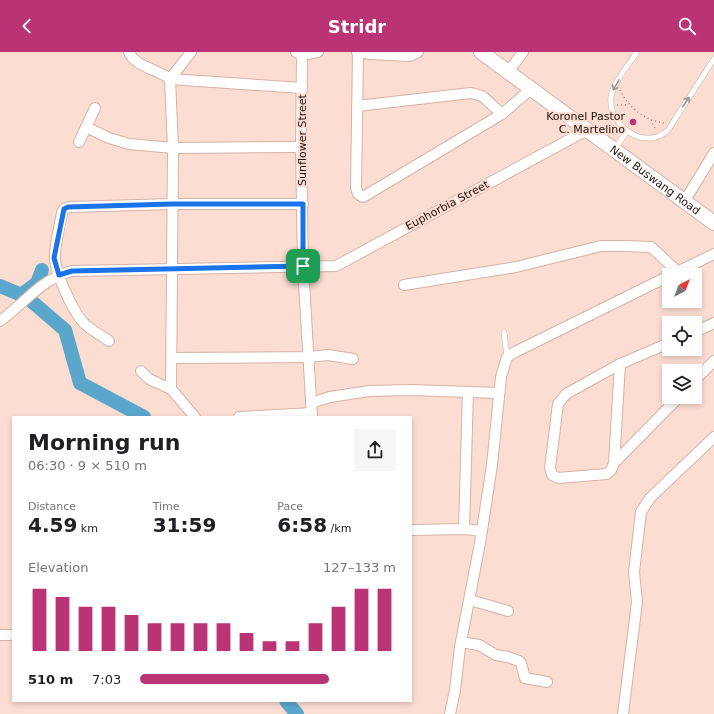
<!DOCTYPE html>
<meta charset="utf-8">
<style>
:root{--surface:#fff;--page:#f6f6f6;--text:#202124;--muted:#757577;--accent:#b93375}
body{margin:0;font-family:"DejaVu Sans",sans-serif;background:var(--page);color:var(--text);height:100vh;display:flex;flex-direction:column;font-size:15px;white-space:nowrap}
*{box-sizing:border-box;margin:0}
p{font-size:13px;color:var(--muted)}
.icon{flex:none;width:22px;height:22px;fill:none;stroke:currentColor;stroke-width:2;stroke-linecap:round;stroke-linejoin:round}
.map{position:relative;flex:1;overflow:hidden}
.drawer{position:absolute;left:12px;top:364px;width:400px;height:286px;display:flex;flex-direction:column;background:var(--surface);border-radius:0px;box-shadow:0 2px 6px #0003}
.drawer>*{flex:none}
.needle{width:26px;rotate:42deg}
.buttons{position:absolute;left:662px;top:216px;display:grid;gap:8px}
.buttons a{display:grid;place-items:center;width:40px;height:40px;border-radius:0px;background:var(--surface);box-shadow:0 2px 6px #0003;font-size:20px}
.pin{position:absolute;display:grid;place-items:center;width:34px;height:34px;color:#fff;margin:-17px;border-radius:8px;box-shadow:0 2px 6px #0006}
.round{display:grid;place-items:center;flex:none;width:42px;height:42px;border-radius:0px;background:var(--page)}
.head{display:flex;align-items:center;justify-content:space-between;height:68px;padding:0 16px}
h1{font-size:22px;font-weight:700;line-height:30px}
.metrics{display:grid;grid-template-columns:repeat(3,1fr);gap:6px;height:68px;padding:4px 16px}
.metrics div{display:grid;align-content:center}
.metrics b{font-size:20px;font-weight:700}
.metrics small{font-size:11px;font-weight:400}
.metrics p{font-size:11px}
.chart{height:112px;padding:8px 16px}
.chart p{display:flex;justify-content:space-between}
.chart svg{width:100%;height:72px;margin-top:4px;stroke:var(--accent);stroke-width:6}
ul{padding:0 16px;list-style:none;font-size:13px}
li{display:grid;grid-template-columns:64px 48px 1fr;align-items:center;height:30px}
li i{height:10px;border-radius:5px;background:var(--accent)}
header{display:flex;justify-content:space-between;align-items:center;height:52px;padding:0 16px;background:var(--accent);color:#fff;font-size:18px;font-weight:700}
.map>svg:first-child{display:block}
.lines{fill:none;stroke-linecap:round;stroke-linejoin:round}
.river{stroke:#5ba7cb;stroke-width:14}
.lane-casing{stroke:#d7b2a5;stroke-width:6}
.street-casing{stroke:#d7b2a5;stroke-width:12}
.secondary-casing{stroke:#d7b2a5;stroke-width:16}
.path{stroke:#9b847c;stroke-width:1.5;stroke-dasharray:1 3;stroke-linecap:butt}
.lane{stroke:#fff;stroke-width:5}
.street{stroke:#fff;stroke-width:10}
.secondary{stroke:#fff;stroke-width:14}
.oneway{stroke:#9a9493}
.route-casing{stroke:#fff;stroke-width:8}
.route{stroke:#1a73e8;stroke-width:5}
.poi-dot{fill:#b93375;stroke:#fcddd2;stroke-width:1.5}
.labels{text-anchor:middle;stroke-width:4;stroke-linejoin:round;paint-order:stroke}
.poi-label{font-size:11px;fill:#1f120e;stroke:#fcddd2;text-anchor:end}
.street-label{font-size:11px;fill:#1f120e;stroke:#fcddd2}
</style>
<header><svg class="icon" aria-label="back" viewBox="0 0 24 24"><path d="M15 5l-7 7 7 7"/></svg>Stridr<svg class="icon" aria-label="search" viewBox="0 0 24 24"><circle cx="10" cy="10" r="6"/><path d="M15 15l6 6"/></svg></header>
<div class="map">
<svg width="714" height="662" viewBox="0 0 714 662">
<rect width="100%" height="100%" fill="#fcddd2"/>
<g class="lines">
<!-- river -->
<g class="river">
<path d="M 0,234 L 24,244"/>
<path d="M 21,243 L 37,231 L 42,218"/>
<path d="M 30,248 L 65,278 L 80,331 L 144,365"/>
<path d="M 286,649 L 297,662"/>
</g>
<!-- lane casing -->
<g class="lane-casing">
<g id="lane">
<path d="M 637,0 C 629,12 613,31 611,45 C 608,74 645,100 668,78 L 714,7"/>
<path d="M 615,97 L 627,79"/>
<path d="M 504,280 L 507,305"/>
</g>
</g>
<!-- street casing -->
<g class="street-casing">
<g id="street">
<path d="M 129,0 C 134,14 159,18 170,27 L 302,36"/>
<path d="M 296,0 L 302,3 L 318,0"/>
<path d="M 357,0 L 370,2 L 410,4 L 418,0"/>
<path d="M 302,3 L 301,95 L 303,214 L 312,365"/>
<path d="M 508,20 L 523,0"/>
<path d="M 357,54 L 471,41 L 482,44 L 502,62 L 363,145 L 358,142 L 356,136 L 358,1"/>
<path d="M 502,62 L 531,37"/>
<path d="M 86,75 L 109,86 L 129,92 L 173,96 L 301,95"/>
<path d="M 79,90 L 95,56"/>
<path d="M 684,150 L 714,101"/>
<path d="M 673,222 L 714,202"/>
<path d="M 404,233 L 516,215 L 601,194 L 625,194 L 651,195 L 678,220"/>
<path d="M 0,269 C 25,251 41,227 72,219 L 336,214 L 587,78"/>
<path d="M 695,280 L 714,271"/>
<path d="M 109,289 C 102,284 93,279 86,273 C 74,263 56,222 55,207 C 54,197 60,172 62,161 L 64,157 L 69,155 L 172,152 L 303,152"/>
<path d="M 669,291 L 620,312 L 566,342 L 558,352 L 550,416 L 552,423 L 558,426 L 607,422 L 611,418 L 614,411 L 679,345"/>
<path d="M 172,306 L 308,305 L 328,303 L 353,307"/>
<path d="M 141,319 L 149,327 L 171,337 L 195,365"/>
<path d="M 695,328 L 714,309"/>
<path d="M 171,337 L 173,96 L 170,27 L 191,0"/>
<path d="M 311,351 L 330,345 L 369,339 L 411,338 L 499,341"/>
<path d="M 239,365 L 312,361"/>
<path d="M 614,411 L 620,312"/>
<path d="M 464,477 L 468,340"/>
<path d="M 411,478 L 464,477 L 482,479"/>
<path d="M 470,548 L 508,559"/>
<path d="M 0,583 L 10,583"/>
<path d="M 461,590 L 479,593 L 496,603 L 508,605 L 519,609 L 521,611 L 525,626 L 547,630"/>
<path d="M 450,662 L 455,638 L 460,595 L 480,491 L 492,413 L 501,325 L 507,305 L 515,300 L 669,224"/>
<path d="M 623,662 L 637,550 L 634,520 L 641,460 L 650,446 L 714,385"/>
</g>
</g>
<!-- secondary casing -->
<g class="secondary-casing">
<g id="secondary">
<path id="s1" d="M 481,0 L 714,171"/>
</g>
</g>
<!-- path -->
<g class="path">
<path d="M 620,38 C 629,56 645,69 665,71"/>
<path d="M 617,53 L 629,53"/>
<path d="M 651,68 L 656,79"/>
</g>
<!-- lane -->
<use href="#lane" class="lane"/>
<!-- street -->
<use href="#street" class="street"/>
<!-- secondary -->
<use href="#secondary" class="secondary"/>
</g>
<!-- one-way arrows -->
<defs><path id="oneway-shaft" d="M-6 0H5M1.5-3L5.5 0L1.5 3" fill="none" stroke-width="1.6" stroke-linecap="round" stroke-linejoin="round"/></defs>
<g class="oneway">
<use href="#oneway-shaft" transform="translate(616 33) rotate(120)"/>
<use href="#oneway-shaft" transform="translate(686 50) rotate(-57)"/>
</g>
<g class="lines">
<!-- route casing -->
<g class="route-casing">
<path id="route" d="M 172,152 L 303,152 L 303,214 L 72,219 L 59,223 L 54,206 L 64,157 L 68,155 Z"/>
</g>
<!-- route -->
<use href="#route" class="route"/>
</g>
<!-- markers -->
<circle class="poi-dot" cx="633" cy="70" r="4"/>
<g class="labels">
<!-- poi labels -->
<g class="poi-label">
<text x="625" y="68">Koronel Pastor<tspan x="625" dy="13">C. Martelino</tspan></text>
</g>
<!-- street labels -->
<g class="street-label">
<text transform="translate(302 88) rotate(-90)" y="4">Sunflower Street</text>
<text dy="4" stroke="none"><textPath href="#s1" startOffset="216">New Buswang Road</textPath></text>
<text transform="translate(447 153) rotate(-28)" y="4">Euphorbia Street</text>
</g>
</g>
</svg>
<div class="buttons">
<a><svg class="needle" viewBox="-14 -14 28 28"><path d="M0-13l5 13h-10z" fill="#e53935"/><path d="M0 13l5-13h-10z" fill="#757577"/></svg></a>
<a><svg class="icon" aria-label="locate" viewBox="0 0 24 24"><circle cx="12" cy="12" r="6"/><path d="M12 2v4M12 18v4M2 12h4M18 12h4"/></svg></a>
<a><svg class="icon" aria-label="layers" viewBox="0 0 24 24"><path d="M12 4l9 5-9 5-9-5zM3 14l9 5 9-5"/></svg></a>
</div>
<div class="pin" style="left:303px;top:214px;background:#1e9e55"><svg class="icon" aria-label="arrive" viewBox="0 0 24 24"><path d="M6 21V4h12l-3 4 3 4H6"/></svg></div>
<section class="drawer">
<div class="head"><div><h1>Morning run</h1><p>06:30 · 9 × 510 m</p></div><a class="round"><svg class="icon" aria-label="share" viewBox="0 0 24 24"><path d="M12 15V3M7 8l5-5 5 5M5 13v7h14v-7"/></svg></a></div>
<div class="metrics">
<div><p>Distance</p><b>4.59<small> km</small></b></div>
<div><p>Time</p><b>31:59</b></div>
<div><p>Pace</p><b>6:58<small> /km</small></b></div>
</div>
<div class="chart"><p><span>Elevation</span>127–133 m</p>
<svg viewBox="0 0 160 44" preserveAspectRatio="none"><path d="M5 44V6M15 44V11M25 44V17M35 44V17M45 44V22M55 44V27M65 44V27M75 44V27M85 44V27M95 44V33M105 44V38M115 44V38M125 44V27M135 44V17M145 44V6M155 44V6"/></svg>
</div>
<ul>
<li><b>510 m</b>7:03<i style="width:74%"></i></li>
</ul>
</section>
</div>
